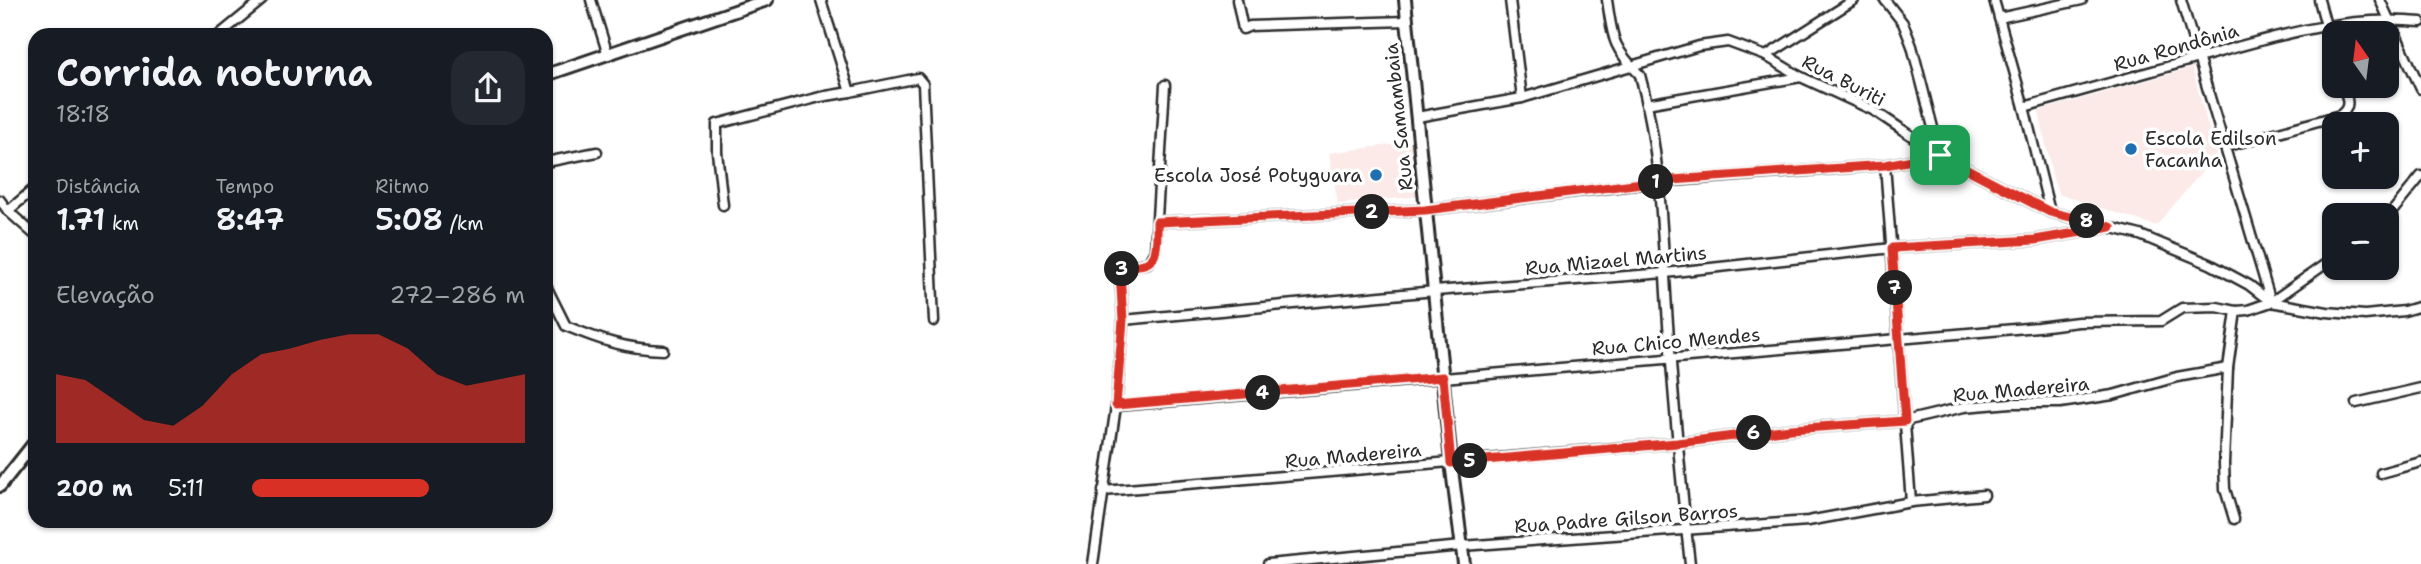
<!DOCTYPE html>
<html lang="pt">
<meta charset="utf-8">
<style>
:root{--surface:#171b24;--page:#242831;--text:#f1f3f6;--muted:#9ea1a6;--accent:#d93025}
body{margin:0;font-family:"Shantell Sans",sans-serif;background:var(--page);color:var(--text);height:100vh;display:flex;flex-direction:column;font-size:26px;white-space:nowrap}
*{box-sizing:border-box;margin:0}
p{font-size:23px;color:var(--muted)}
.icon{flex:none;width:38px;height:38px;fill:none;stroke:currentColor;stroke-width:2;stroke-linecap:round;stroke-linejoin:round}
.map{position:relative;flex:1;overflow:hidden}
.side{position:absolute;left:28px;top:28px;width:525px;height:500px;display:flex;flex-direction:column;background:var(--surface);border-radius:21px;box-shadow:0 2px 5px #0004}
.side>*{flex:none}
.needle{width:46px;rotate:346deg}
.buttons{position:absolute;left:2322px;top:21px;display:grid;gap:14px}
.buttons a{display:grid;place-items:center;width:77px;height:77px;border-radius:14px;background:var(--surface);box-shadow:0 2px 5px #0004;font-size:35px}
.pin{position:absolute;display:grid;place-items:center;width:60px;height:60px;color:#fff;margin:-30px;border-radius:14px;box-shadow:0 4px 10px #0006}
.km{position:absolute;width:35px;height:35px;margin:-18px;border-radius:50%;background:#222;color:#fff;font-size:19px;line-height:35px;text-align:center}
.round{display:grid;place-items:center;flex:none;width:74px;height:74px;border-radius:21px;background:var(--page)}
.headline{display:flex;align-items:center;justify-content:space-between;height:119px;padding:0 28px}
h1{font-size:38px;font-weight:600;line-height:52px}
.figures{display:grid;grid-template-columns:repeat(3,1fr);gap:10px;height:119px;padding:7px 28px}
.figures div{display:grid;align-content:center}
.figures b{font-size:30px;font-weight:600}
.figures small{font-size:19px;font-weight:400}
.figures p{font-size:19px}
.chart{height:196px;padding:14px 28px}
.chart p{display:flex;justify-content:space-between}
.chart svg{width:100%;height:126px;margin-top:7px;fill:var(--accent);opacity:.7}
ul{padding:0 28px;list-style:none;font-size:23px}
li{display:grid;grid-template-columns:112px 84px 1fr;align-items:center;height:52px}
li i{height:18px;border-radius:9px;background:var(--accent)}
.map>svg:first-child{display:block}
.built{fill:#fbeae7}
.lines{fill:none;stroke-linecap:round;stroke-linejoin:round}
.minor-casing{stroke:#2b2b2b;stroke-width:13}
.tertiary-casing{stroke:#2b2b2b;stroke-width:16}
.minor{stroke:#fff;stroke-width:8}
.tertiary{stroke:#fff;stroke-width:10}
.route-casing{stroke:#fff;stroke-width:14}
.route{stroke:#d93025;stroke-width:9}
.poi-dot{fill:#1f6fb2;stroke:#fff;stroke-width:2.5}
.labels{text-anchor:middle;stroke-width:7;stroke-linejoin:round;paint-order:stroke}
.street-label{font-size:19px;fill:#2b2b2b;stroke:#fff}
.poi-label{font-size:19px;fill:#2b2b2b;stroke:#fff;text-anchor:start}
</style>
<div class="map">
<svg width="2421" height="564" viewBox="0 0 2421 564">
<rect width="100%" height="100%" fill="#fff"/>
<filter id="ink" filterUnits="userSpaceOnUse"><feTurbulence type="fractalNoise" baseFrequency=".0143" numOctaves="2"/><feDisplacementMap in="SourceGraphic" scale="14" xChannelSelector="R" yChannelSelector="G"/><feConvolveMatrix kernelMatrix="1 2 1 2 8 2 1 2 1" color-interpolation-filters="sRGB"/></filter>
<g filter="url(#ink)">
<!-- built -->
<g class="built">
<path d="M 2192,68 L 2216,155 L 2156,226 L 2059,194 L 2053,179 L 2039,111 Z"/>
<path d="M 1413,142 L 1422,196 L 1338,204 L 1329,153 Z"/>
</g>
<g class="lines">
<!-- minor casing -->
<g class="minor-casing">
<g id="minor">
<path d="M 591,0 L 608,55"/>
<path d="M 821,0 L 850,92 L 918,78 L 923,84 L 934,321"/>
<path d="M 1237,0 L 1243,29 L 1250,26 L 1406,21"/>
<path d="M 1510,0 L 1522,98"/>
<path d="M 1607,0 C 1613,39 1612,47 1640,75 C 1662,155 1662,242 1668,324 C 1674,404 1681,484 1690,564"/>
<path d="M 1994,0 L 2024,107 L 2050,212"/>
<path d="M 2181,0 L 2271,302"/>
<path d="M 2319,0 L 2334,55"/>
<path d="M 2380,0 L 2421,89"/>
<path d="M 1999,18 L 2082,0"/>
<path d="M 219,35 L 262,0"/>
<path d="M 1766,56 L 1854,0"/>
<path d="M 1646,104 L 1801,77"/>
<path d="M 2024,107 C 2081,91 2138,75 2195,59 C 2269,38 2343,14 2421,22"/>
<path d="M 1417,117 L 1522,98 L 1699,46 L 1728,42 L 1766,56 L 1801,77 L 1873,110 L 1940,155 L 2050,212 L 2140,235 L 2210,264 L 2249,285 L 2271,302 L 2327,312 L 2365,315 L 2404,311 L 2421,306"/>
<path d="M 2224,147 L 2340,115 C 2352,107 2347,98 2343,86"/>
<path d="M 546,162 L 597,152"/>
<path d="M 1885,165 L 1911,502"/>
<path d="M 0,200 L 8,211 L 35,235"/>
<path d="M 723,205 L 717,152 L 717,124 L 820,97 L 850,92"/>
<path d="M 8,211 L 35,188"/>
<path d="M 2387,218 L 2421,176"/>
<path d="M 1157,222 L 1425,210 L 1658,182 L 1885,165 L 1940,155 L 1912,46 L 1903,23 L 1885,0"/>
<path d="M 546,286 L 566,326 C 600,340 626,349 663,350"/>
<path d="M 1123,320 L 1435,291 L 1665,273 L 1892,248 L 2035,240 L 2105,228"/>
<path d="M 2356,403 L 2421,388"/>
<path d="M 1116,406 L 2038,327 L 2078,322 L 2161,321 L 2182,308 L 2217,307 L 2236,311 L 2248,310 L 2271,302 L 2334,258"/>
<path d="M 2381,473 L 2421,462"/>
<path d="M 1103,491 L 1677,443 L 1791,429 L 1905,421 L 1964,407 L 2011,403 L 2060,403 L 2113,395 L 2177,377 L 2228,368"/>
<path d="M 2234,519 L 2225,489 L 2224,463 L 2228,368 L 2236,311"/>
<path d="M 1093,564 L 1116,406 L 1123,320 L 1120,273 L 1125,267 L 1148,263 L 1155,251 L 1165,85"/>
<path d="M 1268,564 L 1462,546 L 1808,521 L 1911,502 L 1984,495"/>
</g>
</g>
<!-- tertiary casing -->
<g class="tertiary-casing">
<g id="tertiary">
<path d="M 1405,0 L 1451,462 L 1464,564"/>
<path d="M 546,75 L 767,0"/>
<path d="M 0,486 L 35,442"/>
</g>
</g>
<!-- minor -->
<use href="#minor" class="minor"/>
<!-- tertiary -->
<use href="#tertiary" class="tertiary"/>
</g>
</g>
<g class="lines" filter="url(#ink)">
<!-- route casing -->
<g class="route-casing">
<path id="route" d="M 1940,155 L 2050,212 L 2111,227 L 2035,240 L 1892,248 L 1905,421 L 1791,429 L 1677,443 L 1451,463 L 1443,377 L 1116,405 L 1123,320 L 1120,273 C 1128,261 1147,270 1154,256 C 1158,247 1157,233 1157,222 L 1425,210 L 1658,181 L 1885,165 Z"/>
</g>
<!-- route -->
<use href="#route" class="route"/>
</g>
<!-- markers -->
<g class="poi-dot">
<circle cx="2131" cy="149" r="7"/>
<circle cx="1376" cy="175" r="7"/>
</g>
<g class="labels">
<!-- street labels -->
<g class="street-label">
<text transform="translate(2176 47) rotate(-16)" y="7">Rua Rondônia</text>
<text transform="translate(1844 80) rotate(27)" y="7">Rua Buriti</text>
<text transform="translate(1398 117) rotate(-96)" y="7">Rua Samambaia</text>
<text transform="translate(1616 260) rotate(-5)" y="7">Rua Mizael Martins</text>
<text transform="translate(1676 341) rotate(-5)" y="7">Rua Chico Mendes</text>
<text transform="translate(2021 389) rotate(-5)" y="7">Rua Madereira</text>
<text transform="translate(1353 455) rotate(-5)" y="7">Rua Madereira</text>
<text transform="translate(1626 518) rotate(-4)" y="7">Rua Padre Gilson Barros</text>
</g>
<!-- poi labels -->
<g class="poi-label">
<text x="2145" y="145">Escola Edilson<tspan x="2145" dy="22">Facanha</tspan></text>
<text x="1362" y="182" text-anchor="end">Escola José Potyguara</text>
</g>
</g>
</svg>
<div class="buttons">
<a><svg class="needle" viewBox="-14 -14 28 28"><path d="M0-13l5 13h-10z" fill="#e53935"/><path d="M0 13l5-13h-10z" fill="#9ea1a6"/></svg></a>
<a>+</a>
<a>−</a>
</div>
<div class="pin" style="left:1940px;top:155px;background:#1e9e55"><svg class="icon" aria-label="arrive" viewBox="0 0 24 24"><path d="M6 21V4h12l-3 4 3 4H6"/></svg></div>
<b class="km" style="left:1656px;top:182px">1</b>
<b class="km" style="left:1372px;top:212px">2</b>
<b class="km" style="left:1122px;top:269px">3</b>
<b class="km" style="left:1263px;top:393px">4</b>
<b class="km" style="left:1470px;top:461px">5</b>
<b class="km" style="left:1754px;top:433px">6</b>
<b class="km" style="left:1895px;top:288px">7</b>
<b class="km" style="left:2087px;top:221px">8</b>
<section class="side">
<div class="headline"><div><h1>Corrida noturna</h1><p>18:18</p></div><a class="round"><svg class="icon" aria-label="share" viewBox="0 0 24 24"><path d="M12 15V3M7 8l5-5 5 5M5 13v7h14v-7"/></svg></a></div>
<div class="figures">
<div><p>Distância</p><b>1.71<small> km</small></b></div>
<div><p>Tempo</p><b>8:47</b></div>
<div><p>Ritmo</p><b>5:08<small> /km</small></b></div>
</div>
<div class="chart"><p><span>Elevação</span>272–286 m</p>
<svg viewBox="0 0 160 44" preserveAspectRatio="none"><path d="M0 44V20L10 22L20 29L30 36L40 38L50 31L60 20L70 13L80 11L90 8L100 6L110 6L120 11L130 20L140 24L150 22L160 20V44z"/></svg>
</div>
<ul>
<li><b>200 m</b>5:11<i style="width:65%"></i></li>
</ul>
</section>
</div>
